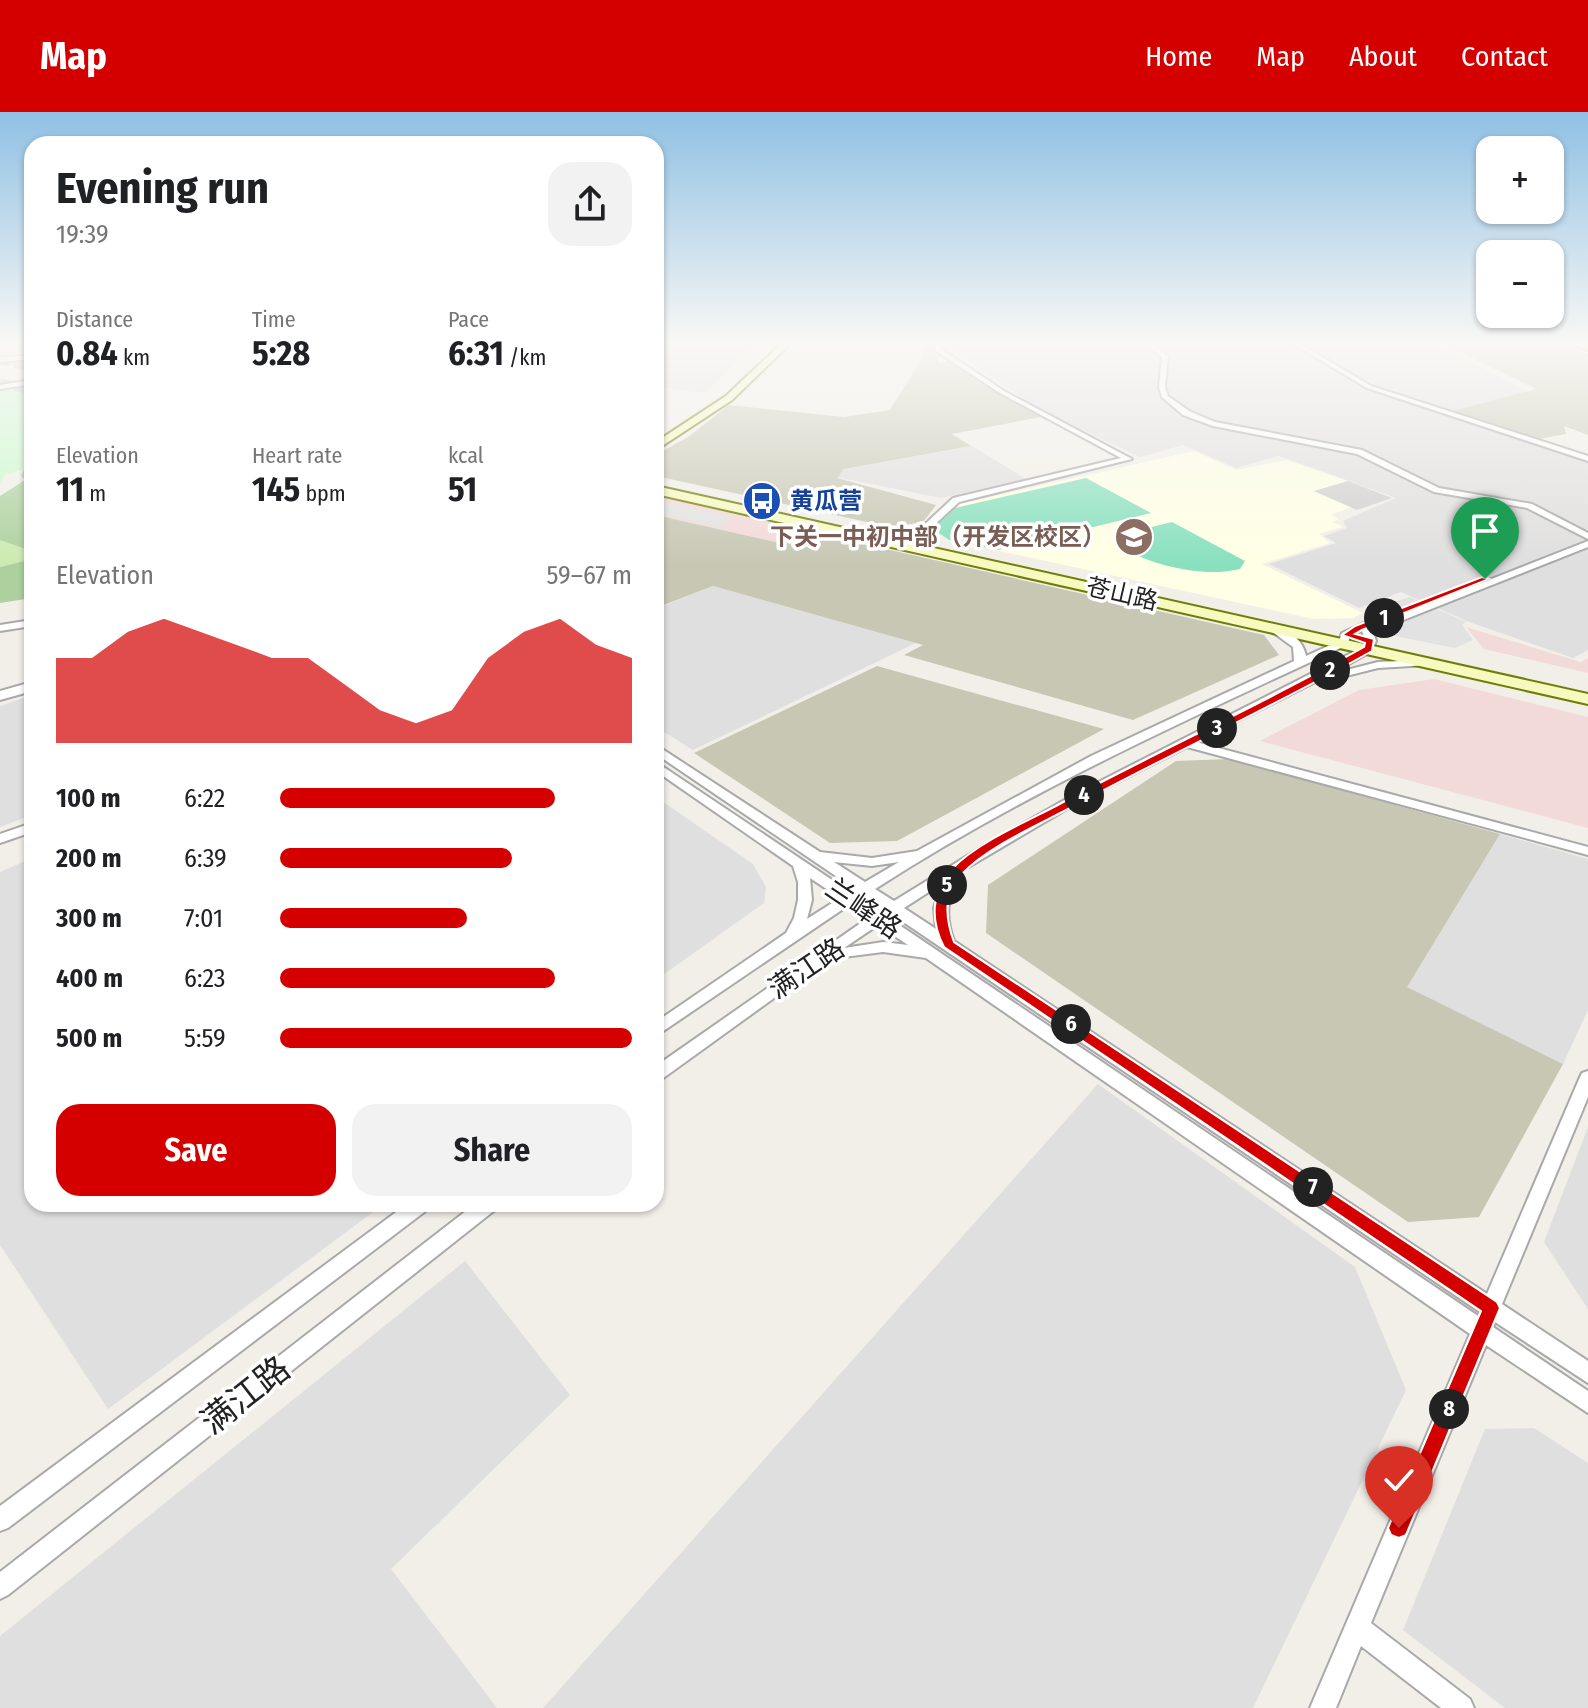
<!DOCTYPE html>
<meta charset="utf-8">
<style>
:root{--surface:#fff;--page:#f2f2f2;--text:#202124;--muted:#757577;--accent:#d40000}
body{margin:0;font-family:"Fira Sans Condensed","Noto Sans SC",sans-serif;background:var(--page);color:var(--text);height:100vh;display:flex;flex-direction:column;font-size:30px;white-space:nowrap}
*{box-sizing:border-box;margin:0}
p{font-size:26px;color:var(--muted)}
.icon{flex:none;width:44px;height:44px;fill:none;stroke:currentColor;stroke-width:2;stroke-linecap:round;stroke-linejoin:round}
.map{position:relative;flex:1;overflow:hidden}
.panel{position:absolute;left:24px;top:24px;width:640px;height:1076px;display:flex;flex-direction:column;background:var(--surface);border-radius:24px;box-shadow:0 2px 6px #0004}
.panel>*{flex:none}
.buttons{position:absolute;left:1476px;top:24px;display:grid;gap:16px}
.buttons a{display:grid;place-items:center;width:88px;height:88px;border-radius:16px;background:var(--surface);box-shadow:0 2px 6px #0004;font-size:40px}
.pin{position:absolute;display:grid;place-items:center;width:68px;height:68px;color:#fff;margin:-82px -34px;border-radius:50% 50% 50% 0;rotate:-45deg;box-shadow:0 0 8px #0007}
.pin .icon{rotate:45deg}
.km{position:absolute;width:40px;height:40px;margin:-20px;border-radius:50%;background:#222;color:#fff;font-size:22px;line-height:40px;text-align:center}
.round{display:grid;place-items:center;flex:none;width:84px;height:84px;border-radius:24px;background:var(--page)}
.head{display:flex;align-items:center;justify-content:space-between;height:136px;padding:0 32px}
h1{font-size:44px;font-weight:700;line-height:60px}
.metrics{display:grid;grid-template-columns:repeat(3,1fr);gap:12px;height:136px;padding:8px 32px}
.metrics div{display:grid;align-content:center}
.metrics b{font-size:34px;font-weight:700}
.metrics small{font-size:22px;font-weight:400}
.metrics p{font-size:22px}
.chart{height:224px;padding:16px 32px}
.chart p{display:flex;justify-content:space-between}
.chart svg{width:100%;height:144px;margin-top:8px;fill:var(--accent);opacity:.7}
.action{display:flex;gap:16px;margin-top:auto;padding:16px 32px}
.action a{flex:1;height:92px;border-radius:24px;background:var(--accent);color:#fff;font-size:32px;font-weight:700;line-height:92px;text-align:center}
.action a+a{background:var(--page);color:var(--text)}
ul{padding:0 32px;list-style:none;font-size:26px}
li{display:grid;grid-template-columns:128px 96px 1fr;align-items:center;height:60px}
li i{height:20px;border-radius:10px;background:var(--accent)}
header{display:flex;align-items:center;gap:48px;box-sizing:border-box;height:112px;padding:0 40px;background:var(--accent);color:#fff}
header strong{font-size:38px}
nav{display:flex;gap:44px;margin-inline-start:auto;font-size:28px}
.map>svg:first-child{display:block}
.residential{fill:#e0dfdf}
.commercial{fill:#f2dad9}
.education{fill:#ffffe5}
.religious{fill:#d0d0d0}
.construction{fill:#c7c7b4}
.grass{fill:#cdebb0}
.forest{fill:#add19e}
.park{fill:#c8facc}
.pitch{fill:#88e0be}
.parking{fill:#e2e2e2}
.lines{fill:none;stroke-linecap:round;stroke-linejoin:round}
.secondary-tunnel{stroke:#c8c6c1;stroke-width:10;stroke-dasharray:10 5;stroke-linecap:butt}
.minor-casing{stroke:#a9a9a9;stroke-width:4}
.tertiary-casing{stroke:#a9a9a9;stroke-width:4}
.secondary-casing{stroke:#707d05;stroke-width:4}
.minor{fill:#fff;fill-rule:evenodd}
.tertiary{fill:#fff;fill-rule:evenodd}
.secondary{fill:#f7fabf;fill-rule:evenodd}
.route{fill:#d40000;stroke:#fff;stroke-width:2}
.labels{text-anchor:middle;stroke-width:7;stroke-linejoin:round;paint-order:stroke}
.far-transit-label{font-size:24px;font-weight:bold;fill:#164399;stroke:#fff;text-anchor:start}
.far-education-label{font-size:24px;font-weight:bold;fill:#785e54;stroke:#fff;text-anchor:end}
.far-street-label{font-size:24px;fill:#222;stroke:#fff}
.street-label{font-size:28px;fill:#222;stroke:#fff}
.near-street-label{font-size:34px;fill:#222;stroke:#fff}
</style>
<header>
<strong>Map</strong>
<nav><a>Home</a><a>Map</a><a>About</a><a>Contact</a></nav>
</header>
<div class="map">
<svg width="1588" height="1596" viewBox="0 0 1588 1596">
<rect width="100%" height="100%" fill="#f2efe9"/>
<!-- residential -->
<g class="residential">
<path d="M 656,230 L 759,230 L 705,281 L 656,275 Z"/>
<path d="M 942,230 L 1288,230 L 1353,270 L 1588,348 L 1588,538 L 1573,546 L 1469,510 L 1401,480 L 1359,496 L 1269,452 L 1336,431 L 1324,424 L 1347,416 L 1343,409 L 1396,386 L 1279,344 L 1236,356 L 1183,333 L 1140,345 L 1038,297 Z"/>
<path d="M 1299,230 L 1429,230 L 1528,279 L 1451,299 L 1374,274 Z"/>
<path d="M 972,334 L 1026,367 L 941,386 L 836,365 L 845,357 Z"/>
<path d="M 713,474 L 916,531 L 693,638 L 656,615 L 656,497 Z"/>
<path d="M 32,583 L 32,703 L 0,715 L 0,594 Z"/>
<path d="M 656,685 L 753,752 L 766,775 L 764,791 L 656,868 Z"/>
<path d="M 1500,722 L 1588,747 L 1588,898 L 1563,952 L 1406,875 Z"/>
<path d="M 32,746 L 32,1092 L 384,1092 L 108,1297 L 0,1133 L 0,760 Z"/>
<path d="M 1098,972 L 1355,1155 L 1406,1278 L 1253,1596 L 543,1596 Z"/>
<path d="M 1588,1015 L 1588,1197 L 1544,1130 Z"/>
<path d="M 465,1149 L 570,1283 L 391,1457 L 497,1596 L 0,1596 L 0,1524 Z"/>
<path d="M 1534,1316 L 1588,1351 L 1588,1596 L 1505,1596 L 1403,1518 L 1485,1317 Z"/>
</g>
<!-- commercial -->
<g class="commercial">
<path d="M 656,383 L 804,416 L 784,432 L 656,403 Z"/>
<path d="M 1466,515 L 1581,550 L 1588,546 L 1588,561 L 1484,537 Z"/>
<path d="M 1434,567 L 1588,605 L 1588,716 L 1260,629 L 1359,578 Z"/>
</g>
<!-- education -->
<path class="education" d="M 1194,339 L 1236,358 L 1287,348 L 1348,369 L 1315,380 L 1351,395 L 1331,403 L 1339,407 L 1332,410 L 1343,415 L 1319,422 L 1330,431 L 1262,452 L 1363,501 L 1353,506 L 1314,507 L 949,428 L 933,417 L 960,392 Z"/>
<!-- religious -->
<path class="religious" d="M 1348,369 L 1392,386 L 1357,398 L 1314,379 Z"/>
<!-- construction -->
<g class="construction">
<path d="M 1440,230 L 1560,230 L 1588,242 L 1588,323 L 1564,314 L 1566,322 L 1539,327 L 1452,299 L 1536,277 Z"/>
<path d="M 924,232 L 933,232 L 939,251 L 954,249 L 977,269 L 1041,305 L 952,322 L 971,334 L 844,357 L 837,366 L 936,393 L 923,410 L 890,415 L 656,364 L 656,343 L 688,325 L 729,293 L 844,305 L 890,298 L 924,243 Z"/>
<path d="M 656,403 L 784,432 L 802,418 L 1264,523 L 1279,543 L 1133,608 L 904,543 L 923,533 L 713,474 L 656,496 Z"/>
<path d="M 877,554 L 1104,617 L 897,729 L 830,731 L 694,641 Z"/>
<path d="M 1229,647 L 1500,722 L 1407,875 L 1563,952 L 1479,1105 L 1408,1110 L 986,821 L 988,773 L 1176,649 Z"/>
</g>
<!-- grass -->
<path class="grass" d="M 0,427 L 30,437 L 32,447 L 0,455 Z"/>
<!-- forest -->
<g class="forest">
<path d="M 32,356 L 32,439 L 0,428 L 0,384 L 25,368 L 21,364 L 24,358 Z"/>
<path d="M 32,447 L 32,486 L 0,491 L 0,455 Z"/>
</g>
<!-- park -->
<path class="park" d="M 32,272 L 32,356 L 5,362 L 0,372 L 0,276 Z"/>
<!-- pitch -->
<g class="pitch">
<path d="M 1086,366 L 1151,401 L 998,438 L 949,428 L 933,417 L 955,396 Z"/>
<path d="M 1172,410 L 1245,449 L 1240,457 C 1205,466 1154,454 1122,436 L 1135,419 Z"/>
</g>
<!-- parking -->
<g class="parking">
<path d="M 656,388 L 656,389 L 731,405 L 718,415 L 656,400 Z"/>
<path d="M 1410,485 L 1466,510 L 1462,513 L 1473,528 L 1455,536 L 1380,521 L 1391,511 L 1369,498 Z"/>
</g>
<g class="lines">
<!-- secondary-tunnel -->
<g class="secondary-tunnel">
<path d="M 0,248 L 32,254"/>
<path d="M 0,272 L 32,277"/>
</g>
<!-- minor casing -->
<g class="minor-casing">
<g id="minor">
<path d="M 932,230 L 938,230 L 941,237 L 1004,279 L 1132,347 L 959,390 L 916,430 L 910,430 L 910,426 L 953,386 L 1121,346 L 1000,281 L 936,239 Z"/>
<path d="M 1144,230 L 1151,230 L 1168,244 L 1165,275 L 1168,284 L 1189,299 L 1215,310 L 1362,338 L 1439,376 L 1532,392 L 1588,421 L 1588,427 L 1527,396 L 1434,380 L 1357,342 L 1213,314 L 1183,303 L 1162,285 L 1159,275 L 1162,245 Z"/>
<path d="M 1290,230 L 1297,230 L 1371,274 L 1588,344 L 1588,349 L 1367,276 Z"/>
<path d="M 32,243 L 32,247 L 0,250 L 0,246 Z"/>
<path d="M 32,268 L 32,272 L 0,277 L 0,273 Z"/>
<path d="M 1588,429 L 1588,435 L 1373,520 L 1376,529 L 1372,539 L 1331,562 L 1378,550 L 1424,548 L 1428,549 L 1428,553 L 1378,556 L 1330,568 L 1325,565 L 1196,630 L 1588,735 L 1588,743 L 1187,635 L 1084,687 L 960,760 L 961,762 C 946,784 945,805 954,829 L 1487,1182 L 1580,965 L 1582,961 L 1588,959 L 1588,985 L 1502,1192 L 1588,1249 L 1588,1271 L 1495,1210 L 1493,1215 L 1588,1279 L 1588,1301 L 1486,1233 L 1371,1511 L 1470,1587 L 1474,1596 L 1441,1596 L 1361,1534 L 1336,1596 L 1310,1596 L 1470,1222 L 926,846 L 883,840 L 828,847 L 662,967 L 656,969 L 656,954 L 868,806 L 849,793 L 656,924 L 656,910 L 786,821 L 794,806 L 798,788 L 798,770 L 793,754 L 656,659 L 656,650 L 850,780 L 855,777 L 656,642 L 656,633 L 820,740 L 872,746 L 917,739 L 1091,644 L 1294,549 L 1293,535 L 1271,519 L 1271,515 C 1288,515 1303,528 1306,544 L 1339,529 L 1342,521 L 1368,509 L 1376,509 L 1377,512 ZM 1362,519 L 1366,529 L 1363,535 L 1075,682 L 985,733 L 894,789 L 875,777 C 1024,681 1186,608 1347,533 L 1350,525 ZM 834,750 L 872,754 L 899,750 L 865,770 ZM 810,766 L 840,786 L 807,807 L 812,788 ZM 941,772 L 934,796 L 936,817 L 904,796 ZM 864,783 L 883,796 L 879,799 L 860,786 ZM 893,803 L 1480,1200 L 1478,1204 L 889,806 ZM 878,813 L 908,833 L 883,830 L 844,836 Z"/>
<path d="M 32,508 L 32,514 L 0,519 L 0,513 Z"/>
<path d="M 32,711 L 32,720 L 0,731 L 0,722 Z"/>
<path d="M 407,1092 L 430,1092 L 427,1098 L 8,1416 L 0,1419 L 0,1394 Z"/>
<path d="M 475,1092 L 498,1092 L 495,1098 L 8,1483 L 0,1487 L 0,1460 Z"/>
</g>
</g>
<!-- tertiary casing -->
<g class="tertiary-casing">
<path id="tertiary" d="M 32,570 L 32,579 L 0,588 L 0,579 Z"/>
</g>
<!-- secondary casing -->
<g class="secondary-casing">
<g id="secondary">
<path d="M 783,230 L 792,230 L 732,288 L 656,338 L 656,330 L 726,284 Z"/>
<path d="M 1573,230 L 1588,232 L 1588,238 L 1574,232 Z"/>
<path d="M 656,374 L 1588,582 L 1588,592 L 656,382 Z"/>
</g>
</g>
<!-- minor -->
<use href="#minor" class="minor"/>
<!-- tertiary -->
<use href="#tertiary" class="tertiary"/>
<!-- secondary -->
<use href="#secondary" class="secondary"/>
</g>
<!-- sky -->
<linearGradient id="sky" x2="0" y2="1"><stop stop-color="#8fc0e4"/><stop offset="0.51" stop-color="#f9f8f5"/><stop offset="1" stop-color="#f9f8f5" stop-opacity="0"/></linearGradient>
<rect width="1588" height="453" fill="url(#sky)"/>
<!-- route -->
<path class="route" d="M 1482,465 L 1489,467 L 1362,518 L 1355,522 L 1374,527 L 1372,539 C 1273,595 1170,642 1070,696 C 1038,713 987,735 962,762 C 943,781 945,806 954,830 L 1497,1190 L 1500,1196 L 1406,1423 L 1399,1426 L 1391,1423 L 1388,1416 L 1481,1199 L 944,835 C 930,808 931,780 952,757 C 975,732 1025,710 1056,694 C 1158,639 1263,592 1364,535 L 1365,531 L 1342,523 L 1355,514 Z"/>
<!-- icons -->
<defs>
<g id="bus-disc" transform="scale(2)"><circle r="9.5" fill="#1a4fb4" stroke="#fff"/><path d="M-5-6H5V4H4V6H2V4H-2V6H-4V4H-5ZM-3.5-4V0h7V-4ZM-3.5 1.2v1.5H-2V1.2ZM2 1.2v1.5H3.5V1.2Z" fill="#fff"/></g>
<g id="school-disc" transform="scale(2)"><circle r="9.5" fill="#8d6e63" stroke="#fff"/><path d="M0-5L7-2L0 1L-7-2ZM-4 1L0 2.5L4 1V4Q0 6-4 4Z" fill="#fff"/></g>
</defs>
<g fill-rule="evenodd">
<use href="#bus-disc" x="762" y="389"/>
<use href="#school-disc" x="1134" y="425"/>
</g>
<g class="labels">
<!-- far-transit labels -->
<g class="far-transit-label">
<text x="790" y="397">黄瓜营</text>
</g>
<!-- far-education labels -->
<g class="far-education-label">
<text x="1106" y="433">下关一中初中部（开发区校区）</text>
</g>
<!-- far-street labels -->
<g class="far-street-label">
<text transform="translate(1122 482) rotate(13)" y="8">苍山路</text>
</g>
<!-- street labels -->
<g class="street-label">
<text transform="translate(864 796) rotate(34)" y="10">兰峰路</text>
<text transform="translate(806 856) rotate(-34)" y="10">满江路</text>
</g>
<!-- near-street labels -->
<g class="near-street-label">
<text transform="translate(245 1283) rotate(-38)" y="12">满江路</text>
</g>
</g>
</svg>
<div class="buttons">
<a>+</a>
<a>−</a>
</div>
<div class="pin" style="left:1485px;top:467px;background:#1e9e55"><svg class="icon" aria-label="arrive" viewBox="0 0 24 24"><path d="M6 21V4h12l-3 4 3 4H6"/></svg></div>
<div class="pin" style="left:1399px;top:1416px;background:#d93025"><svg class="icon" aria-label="check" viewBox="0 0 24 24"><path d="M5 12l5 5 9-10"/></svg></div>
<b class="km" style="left:1384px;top:506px">1</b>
<b class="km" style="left:1330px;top:558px">2</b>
<b class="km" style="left:1217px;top:616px">3</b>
<b class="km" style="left:1084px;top:683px">4</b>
<b class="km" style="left:947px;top:773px">5</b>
<b class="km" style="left:1071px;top:912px">6</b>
<b class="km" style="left:1313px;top:1075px">7</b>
<b class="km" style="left:1449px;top:1297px">8</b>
<section class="panel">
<div class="head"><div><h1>Evening run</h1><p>19:39</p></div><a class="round"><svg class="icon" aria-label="share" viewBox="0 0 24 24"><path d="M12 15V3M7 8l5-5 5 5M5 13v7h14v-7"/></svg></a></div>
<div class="metrics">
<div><p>Distance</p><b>0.84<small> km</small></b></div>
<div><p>Time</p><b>5:28</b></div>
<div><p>Pace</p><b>6:31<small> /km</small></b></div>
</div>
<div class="metrics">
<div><p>Elevation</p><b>11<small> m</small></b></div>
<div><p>Heart rate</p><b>145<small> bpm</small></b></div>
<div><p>kcal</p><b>51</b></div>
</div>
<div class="chart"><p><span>Elevation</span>59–67 m</p>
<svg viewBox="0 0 160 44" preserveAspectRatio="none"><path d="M0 44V18L10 18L20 10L30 6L40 10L50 14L60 18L70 18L80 26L90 34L100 38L110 34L120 18L130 10L140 6L150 14L160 18V44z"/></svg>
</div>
<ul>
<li><b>100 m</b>6:22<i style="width:78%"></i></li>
<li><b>200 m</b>6:39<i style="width:66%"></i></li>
<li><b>300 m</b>7:01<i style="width:53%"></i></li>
<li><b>400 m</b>6:23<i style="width:78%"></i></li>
<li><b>500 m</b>5:59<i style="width:100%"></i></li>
</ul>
<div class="action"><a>Save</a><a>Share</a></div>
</section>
</div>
